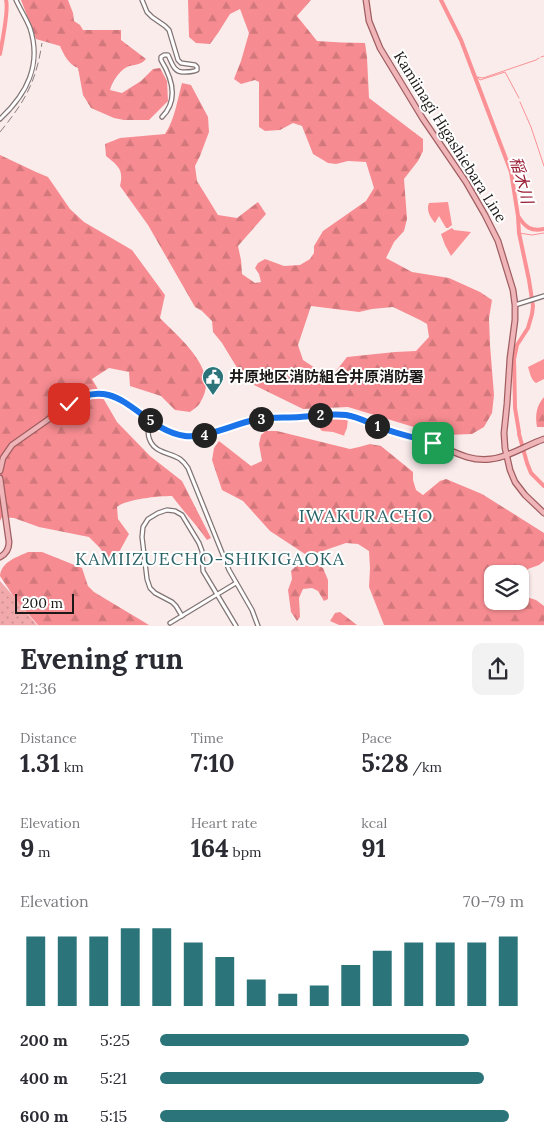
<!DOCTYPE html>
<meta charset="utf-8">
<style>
:root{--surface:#fff;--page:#f2f2f3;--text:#2b2b33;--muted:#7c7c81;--accent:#2a747a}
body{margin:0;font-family:Lora,"Noto Sans JP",serif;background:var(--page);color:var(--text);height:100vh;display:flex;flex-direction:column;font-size:19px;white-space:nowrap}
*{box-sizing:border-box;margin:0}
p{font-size:16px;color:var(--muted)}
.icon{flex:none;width:28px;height:28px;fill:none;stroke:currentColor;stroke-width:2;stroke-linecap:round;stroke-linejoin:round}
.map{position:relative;height:626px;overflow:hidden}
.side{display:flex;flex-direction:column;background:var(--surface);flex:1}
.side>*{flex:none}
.buttons{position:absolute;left:484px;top:565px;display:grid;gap:10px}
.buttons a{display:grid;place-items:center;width:45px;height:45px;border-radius:10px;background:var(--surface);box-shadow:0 1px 4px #0004;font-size:25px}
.scale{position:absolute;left:15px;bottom:12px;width:59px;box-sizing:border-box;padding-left:5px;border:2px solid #1d1818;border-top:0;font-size:14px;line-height:18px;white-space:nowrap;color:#1d1818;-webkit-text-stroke:4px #fff;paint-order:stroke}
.pin{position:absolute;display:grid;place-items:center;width:42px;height:42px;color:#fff;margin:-21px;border-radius:10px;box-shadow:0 2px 8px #0006}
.km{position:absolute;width:25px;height:25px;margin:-12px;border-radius:50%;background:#222;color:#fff;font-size:14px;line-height:25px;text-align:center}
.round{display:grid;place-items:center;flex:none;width:52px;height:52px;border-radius:10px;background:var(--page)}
.summary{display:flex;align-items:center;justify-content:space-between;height:85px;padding:0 20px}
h1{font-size:28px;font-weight:700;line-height:38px}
.figures{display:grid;grid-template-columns:repeat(3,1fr);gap:8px;height:85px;padding:5px 20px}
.figures div{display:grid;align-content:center}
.figures b{font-size:25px;font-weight:700}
.figures small{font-size:14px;font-weight:400}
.figures p{font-size:14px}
.chart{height:140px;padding:10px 20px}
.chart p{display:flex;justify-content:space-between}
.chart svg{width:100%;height:90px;margin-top:5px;stroke:var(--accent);stroke-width:6}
ul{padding:0 20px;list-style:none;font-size:16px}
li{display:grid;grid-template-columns:80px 60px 1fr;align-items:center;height:38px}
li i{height:12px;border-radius:6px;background:var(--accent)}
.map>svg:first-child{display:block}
.forest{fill:url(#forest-firs);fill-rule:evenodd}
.park{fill:url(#park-dots)}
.water{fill:#fb9195}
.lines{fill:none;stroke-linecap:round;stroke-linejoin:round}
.stream{stroke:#fb9195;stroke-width:1}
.river{stroke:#fb9195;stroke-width:4}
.minor-casing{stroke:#807474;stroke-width:5.5}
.major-casing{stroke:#a05e61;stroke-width:7}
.minor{stroke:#fff;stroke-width:3}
.major{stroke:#f0b5b8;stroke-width:4.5}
.rail{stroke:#897f7f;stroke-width:1;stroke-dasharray:8 4;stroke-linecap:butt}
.route-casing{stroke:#fff;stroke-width:10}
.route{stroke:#1a73e8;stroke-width:6}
.labels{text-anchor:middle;stroke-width:4;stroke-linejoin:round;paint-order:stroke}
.street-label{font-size:15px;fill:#1d1818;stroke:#fff}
.poi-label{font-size:15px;font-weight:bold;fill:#1d1818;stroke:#fff;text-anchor:start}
.water-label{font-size:16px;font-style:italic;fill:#981b31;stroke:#fff}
.quarter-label{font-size:18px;letter-spacing:1px;fill:#286266;stroke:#fff}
</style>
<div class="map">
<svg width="544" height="626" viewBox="0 0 544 626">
<defs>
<pattern id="forest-firs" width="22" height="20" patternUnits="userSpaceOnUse" patternTransform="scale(1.25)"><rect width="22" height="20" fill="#f68c91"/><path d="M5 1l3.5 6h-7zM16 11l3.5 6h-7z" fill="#d2787c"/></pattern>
<pattern id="park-dots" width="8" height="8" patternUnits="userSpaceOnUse" patternTransform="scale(1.25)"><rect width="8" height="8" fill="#f1a9ab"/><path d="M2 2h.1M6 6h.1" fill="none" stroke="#ce9192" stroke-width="1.8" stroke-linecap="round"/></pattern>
</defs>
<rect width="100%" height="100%" fill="#fbecec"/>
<!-- forest -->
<g class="forest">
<path d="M 21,0 L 68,0 L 73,13 L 74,21 L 80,25 L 83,30 L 121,30 L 121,40 L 146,59 C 140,66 134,64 127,67 C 119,71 112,82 110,90 L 122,93 L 141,81 L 153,69 L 160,68 L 167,81 L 168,101 L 149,120 L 124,120 L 114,118 L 91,108 L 83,95 L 78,68 C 69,65 64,55 60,46 L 36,39 Z"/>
<path d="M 188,0 L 311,0 L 297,16 L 317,41 C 333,42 349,43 365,43 L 367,57 L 369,98 L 423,139 L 423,151 L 418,161 L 404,179 L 407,219 L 404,231 L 394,242 L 386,258 L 412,272 L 449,278 L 480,292 L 492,300 L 489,318 L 490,345 L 494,395 L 492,413 L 484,427 L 472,434 L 447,435 L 430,432 L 348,407 L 303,409 L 254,385 L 239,371 L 222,343 L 213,332 L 212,321 L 202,311 L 195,307 L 148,225 L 120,186 C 124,169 118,166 106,156 L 105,144 L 120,138 L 165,134 C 175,119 177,101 182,83 L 191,85 L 208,117 L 209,132 L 200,156 L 195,166 L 197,181 L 218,215 L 237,218 L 258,202 L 266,214 L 238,246 L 241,260 L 242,274 L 255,283 L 261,282 L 259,274 L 255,268 L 258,263 L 265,259 L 284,266 L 300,265 L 310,259 L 314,253 L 314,246 L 323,231 L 366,201 L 374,188 L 366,162 L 348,161 L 336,164 L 328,163 L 313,154 L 302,126 L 293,123 L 280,130 L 265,131 L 259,127 L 259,82 L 255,80 L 241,84 L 234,79 L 241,61 L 249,33 L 240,9 L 230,14 L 218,33 L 210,44 L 196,43 L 189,37 ZM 311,306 L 359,312 L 372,309 L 393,307 L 420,320 L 427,324 L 429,337 L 416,351 L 395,352 L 347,357 L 328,381 L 315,368 L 303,360 L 298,345 Z"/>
<path d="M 0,155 L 36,172 L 48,177 L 70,209 L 84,222 L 132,250 L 165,295 L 160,318 C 180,339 220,370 201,401 C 199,406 194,409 190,412 L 175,410 L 161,396 L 130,386 L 129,372 L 109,368 L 92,379 L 117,422 L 150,456 L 182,481 L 211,538 L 207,540 C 196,524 183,511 172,496 C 159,496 126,499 117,507 L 118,519 L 129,534 L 112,565 L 99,547 L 89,537 L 39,527 L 14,518 L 2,517 L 0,521 Z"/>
<path d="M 544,397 L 544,427 L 537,427 C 535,416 536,406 544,397 Z"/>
<path d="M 266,431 L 277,431 L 350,449 L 359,447 L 370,444 L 381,446 L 413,472 L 413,480 L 416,490 L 423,495 L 440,481 L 446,479 L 482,494 L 544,533 L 544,561 L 539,565 L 528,569 L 520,583 L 520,574 L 492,574 L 492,601 L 520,601 L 520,595 L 536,600 L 544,606 L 544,625 L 384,625 L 369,587 L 370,568 L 369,551 L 358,544 L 346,543 L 308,556 L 270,531 L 243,501 L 222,490 L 212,460 L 214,448 L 219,441 L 251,466 L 262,461 L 259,444 L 261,435 Z"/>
<path d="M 28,552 L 42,552 L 82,568 L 88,586 L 94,592 L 149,625 L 38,625 L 16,600 L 0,576 C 1,562 17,557 28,552 Z"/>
<path d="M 313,563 L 323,568 L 328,580 L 328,599 L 324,601 L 318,591 L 312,588 L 303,589 L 299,598 L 300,617 L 297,621 L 291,612 L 288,590 L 292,579 L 291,571 L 297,565 Z"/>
<path d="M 340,612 L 357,625 L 339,625 L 330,621 L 335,613 Z"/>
</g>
<!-- park -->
<path class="park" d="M 0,581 C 13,595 25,611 37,625 L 0,625 Z"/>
<!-- water -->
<g class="water">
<path d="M 448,202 L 452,225 L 448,228 L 446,228 L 439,216 L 435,223 C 430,217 426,210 429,203 Z"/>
<path d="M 452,228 L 454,230 L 471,232 L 451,256 L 445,245 L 441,234 Z"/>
<path d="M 544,359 L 544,379 L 536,383 C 531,380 530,373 528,367 Z"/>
<path d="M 327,417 L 348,418 L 347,428 L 344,435 L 345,436 L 333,432 L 322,431 L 315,423 L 316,419 Z"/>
</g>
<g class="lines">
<!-- stream -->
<g class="stream">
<path d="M 541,57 L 544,56"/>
<path d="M 474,74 L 480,80 L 505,72 L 519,98"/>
<path d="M 477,77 L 483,78 L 536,60 L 539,58"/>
<path d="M 520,102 L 531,127 L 544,166"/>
<path d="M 519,233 L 532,235 L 544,233"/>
</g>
<!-- river -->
<g class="river">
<path d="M 441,0 L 461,40 L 511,172 L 518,216 L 519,233 L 529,280 L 533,306 L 532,314 L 528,328 L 517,345 L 514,359 L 515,408 L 519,432"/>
<path d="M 0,54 C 2,42 9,10 6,0"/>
<path d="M 518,216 C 525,227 531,232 544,229"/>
<path d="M 519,434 L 527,463 L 531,473 L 544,486"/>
</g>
<!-- minor casing -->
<g class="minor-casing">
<g id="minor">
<path d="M 142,0 L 147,12 L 152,17 L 165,26 L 169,30 L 178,60 L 181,63 L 195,65 L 197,67 L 197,70 C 193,72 189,72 184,72 C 174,73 172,63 168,55 L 164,55 L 161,57 L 161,60 C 172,78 179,100 162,117"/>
<path d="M 0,119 C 27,94 42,65 30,28 C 26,18 20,9 16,0"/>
<path d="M 515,305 L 544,296"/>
<path d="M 151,421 C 145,433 149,446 161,451 C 167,454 174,455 180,459 C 184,462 186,465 188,468 L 229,570 L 252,610 L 258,626"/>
<path d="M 182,616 L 176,606 L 172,602 L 155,593 L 150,588 L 147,579 L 142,537 L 143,527 L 148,519 L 158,513 L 167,510 L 175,511 L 182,515 L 199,543 L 202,551 L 203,571 L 236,626"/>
<path d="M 170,623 L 236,583"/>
</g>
</g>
<!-- major casing -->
<g class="major-casing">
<g id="major">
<path d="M 366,0 L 369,21 L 380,48 L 423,119 L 466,182 L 485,215 L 498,241 L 513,290 L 515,305 L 515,320 L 510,358 L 507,404 L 504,433 L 505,448 L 510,470 L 515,482 L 525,495 L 544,513"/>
<path d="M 0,471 L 3,458 L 12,445 L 76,400 C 117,377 143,427 180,436 C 202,441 231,425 254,420 C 269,417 284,418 299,417 C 311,417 324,415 336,415 C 354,415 367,423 383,429 C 400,435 417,437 434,443 C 453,451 469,462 491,459 C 510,457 526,445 544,439"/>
<path d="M 0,478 L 9,542 C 9,549 6,554 0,557"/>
</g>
</g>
<!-- minor -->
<use href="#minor" class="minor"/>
<!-- major -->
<use href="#major" class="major"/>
<!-- rail -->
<path class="rail" d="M 0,132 C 13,116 25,100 32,82 C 37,70 40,56 42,43"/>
</g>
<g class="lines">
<!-- route casing -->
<g class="route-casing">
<path id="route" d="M 69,404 C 119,370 140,430 185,436 C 205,439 236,423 258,419 C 272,417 286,418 300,417 C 315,416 331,413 346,415 C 360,417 372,425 385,429 C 401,435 417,438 433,443"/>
</g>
<!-- route -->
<use href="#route" class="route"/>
</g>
<!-- icons -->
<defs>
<g id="civic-pin" transform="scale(1.125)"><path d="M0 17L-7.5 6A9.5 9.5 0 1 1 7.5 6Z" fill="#2a747a" stroke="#fff"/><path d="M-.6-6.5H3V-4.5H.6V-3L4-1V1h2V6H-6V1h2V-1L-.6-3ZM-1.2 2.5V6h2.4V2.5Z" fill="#fff"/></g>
</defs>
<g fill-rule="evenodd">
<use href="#civic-pin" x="213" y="377"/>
</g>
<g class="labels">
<!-- street labels -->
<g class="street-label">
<text transform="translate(450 137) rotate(58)" y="5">Kamiinagi Higashiebara Line</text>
</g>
<!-- poi labels -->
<g class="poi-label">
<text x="229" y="382">井原地区消防組合井原消防署</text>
</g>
<!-- water labels -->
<g class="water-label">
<text transform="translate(522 180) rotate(75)" y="6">稲木川</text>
</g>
<!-- quarter labels -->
<g class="quarter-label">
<text x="366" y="522">IWAKURACHO</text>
<text x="210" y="565">KAMIIZUECHO-SHIKIGAOKA</text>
</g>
</g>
</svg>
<div class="buttons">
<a><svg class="icon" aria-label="layers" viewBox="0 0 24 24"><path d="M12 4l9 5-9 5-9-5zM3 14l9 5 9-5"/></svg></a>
</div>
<div class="scale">200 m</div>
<div class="pin" style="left:433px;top:443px;background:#1e9e55"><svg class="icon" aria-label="arrive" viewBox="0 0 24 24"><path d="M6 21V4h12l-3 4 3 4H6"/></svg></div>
<div class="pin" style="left:69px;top:404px;background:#d93025"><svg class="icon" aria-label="check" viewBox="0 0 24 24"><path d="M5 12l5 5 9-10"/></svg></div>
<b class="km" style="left:377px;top:426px">1</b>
<b class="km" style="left:320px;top:415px">2</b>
<b class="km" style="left:261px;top:419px">3</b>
<b class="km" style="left:204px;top:435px">4</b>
<b class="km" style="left:150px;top:420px">5</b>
</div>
<section class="side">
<div class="summary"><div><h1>Evening run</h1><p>21:36</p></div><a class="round"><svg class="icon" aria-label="share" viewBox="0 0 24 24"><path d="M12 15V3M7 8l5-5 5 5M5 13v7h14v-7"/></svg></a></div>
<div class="figures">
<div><p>Distance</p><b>1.31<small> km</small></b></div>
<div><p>Time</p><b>7:10</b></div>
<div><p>Pace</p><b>5:28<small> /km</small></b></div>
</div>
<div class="figures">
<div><p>Elevation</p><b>9<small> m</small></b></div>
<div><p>Heart rate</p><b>164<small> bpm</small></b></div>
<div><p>kcal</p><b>91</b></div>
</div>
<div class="chart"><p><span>Elevation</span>70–79 m</p>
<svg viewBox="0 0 160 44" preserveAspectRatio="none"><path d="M5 44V10M15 44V10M25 44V10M35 44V6M45 44V6M55 44V13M65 44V20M75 44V31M85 44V38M95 44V34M105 44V24M115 44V17M125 44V13M135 44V13M145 44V13M155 44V10"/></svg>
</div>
<ul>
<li><b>200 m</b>5:25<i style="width:85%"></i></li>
<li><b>400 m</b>5:21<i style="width:89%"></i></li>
<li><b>600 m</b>5:15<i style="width:96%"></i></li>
</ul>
</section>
